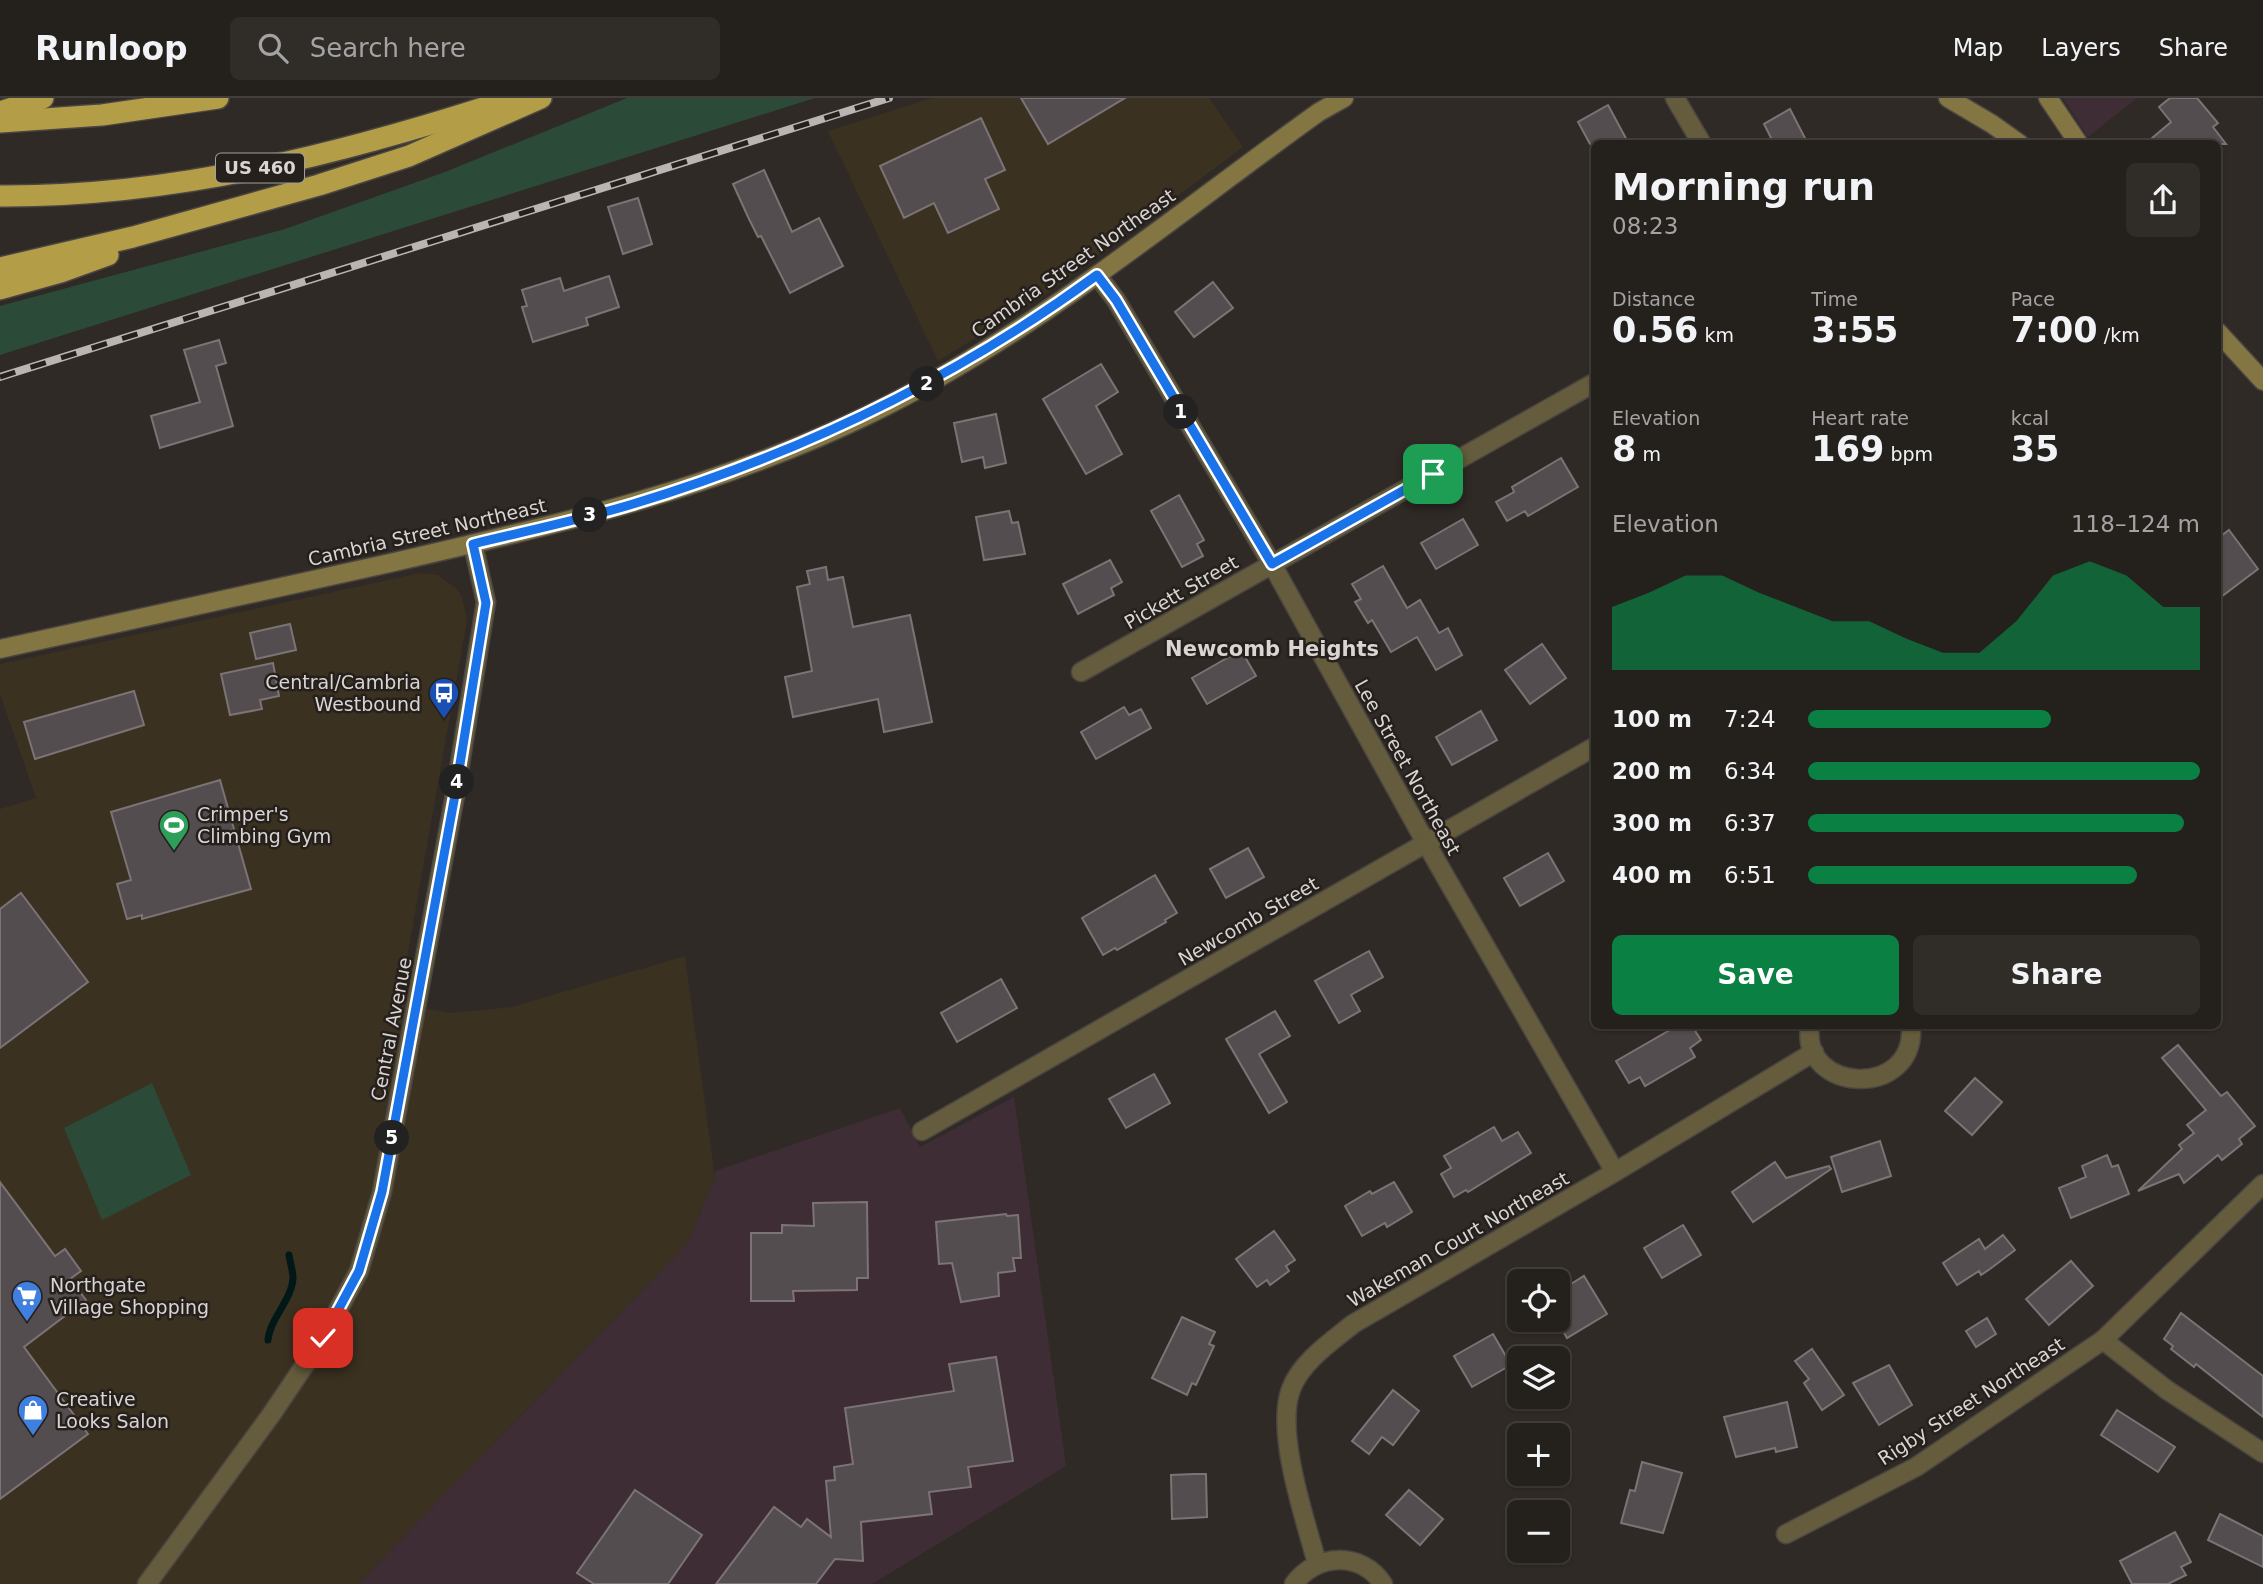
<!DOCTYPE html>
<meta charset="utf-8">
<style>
:root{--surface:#24201c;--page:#302d29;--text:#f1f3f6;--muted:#a3a3a3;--line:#413e3b;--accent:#0b8043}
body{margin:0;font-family:"DejaVu Sans",sans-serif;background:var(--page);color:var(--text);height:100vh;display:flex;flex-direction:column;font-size:26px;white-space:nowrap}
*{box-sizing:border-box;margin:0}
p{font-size:23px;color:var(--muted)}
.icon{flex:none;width:38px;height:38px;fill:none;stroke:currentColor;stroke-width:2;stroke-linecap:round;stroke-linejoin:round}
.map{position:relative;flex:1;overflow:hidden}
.sheet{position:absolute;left:1591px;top:42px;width:630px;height:889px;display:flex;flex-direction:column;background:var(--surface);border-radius:10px;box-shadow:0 2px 5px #0004,0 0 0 2px var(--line)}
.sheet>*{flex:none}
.tools{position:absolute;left:1507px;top:1171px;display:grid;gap:14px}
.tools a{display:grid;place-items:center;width:63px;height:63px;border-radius:10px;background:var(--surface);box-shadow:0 2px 5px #0004,0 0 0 2px var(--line);font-size:35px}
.pin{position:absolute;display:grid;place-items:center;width:60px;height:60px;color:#fff;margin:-30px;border-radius:14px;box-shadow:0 4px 10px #0006}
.km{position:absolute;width:35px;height:35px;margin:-18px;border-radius:50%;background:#222;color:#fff;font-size:19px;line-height:35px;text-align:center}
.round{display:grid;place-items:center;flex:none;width:74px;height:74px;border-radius:10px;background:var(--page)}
.summary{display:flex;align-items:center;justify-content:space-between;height:119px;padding:0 21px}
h1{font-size:38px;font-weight:700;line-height:52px}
.figures{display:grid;grid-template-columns:repeat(3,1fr);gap:10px;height:119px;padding:7px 21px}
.figures div{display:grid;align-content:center}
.figures b{font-size:35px;font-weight:700}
.figures small{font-size:19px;font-weight:400}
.figures p{font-size:19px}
.chart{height:196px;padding:14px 21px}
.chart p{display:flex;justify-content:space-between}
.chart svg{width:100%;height:126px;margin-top:7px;fill:var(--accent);opacity:.7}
.action{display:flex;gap:14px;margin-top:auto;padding:14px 21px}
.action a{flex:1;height:80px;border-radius:10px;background:var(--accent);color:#fff;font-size:28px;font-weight:700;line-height:80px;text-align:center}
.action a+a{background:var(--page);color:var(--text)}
ul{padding:0 21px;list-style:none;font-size:23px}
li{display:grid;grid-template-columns:112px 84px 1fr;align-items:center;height:52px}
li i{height:18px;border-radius:9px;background:var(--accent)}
header{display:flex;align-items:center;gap:42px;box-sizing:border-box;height:98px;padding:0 35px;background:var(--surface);border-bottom:2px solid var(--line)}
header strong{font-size:33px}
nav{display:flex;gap:38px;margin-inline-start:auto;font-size:24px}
.search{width:490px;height:63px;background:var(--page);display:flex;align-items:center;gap:18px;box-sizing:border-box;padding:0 24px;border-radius:10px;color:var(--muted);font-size:26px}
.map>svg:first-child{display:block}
.commercial{fill:#3b3121}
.industrial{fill:#3f2d35}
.green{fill:#2b4a37}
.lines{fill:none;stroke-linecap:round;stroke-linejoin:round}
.stream{stroke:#021818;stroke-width:7}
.building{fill:#544d50;stroke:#7b7376;stroke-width:2}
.street-casing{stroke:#4b4542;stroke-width:21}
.secondary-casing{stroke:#4b4542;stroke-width:21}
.highway-casing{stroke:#4b4542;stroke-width:24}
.street{stroke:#645c3c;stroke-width:18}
.secondary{stroke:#847642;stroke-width:18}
.highway{stroke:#b39d47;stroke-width:21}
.rail-casing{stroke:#b9b5b2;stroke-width:8}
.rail{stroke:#26201d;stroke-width:5;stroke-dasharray:16;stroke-linecap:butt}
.route-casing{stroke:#fff;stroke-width:14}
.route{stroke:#1a73e8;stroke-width:9}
.labels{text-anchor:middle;stroke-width:5;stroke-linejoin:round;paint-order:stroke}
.shield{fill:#26201d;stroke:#a39f9c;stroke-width:2}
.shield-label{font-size:18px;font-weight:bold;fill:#d9d5d3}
.street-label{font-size:19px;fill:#d9d5d3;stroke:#26201d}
.poi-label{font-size:19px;fill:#d9d5d3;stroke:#26201d;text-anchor:start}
.neighbourhood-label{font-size:21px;font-weight:bold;fill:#d9d5d3;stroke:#26201d}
</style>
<header>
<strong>Runloop</strong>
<div class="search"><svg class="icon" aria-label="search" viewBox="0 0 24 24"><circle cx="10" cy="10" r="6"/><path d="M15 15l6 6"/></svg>Search here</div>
<nav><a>Map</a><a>Layers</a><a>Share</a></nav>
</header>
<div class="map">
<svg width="2263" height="1486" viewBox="0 0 2263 1486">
<rect width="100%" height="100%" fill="#302a26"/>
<!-- commercial -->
<g class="commercial">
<path d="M 932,0 L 1209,0 L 1243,49 L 1045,197 L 938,263 L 828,33 Z"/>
<path d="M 421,475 L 438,477 L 456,490 L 462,499 L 467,522 L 399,905 L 450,915 L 512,909 L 685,858 L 715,1080 L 687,1146 L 358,1486 L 0,1486 L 0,711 L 36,700 L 0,596 L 0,566 Z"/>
</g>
<!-- industrial -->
<g class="industrial">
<path d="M 2063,0 L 2137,0 L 2088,39 Z"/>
<path d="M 1014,999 L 1066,1368 L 872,1486 L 358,1486 L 687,1146 L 715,1080 L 715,1073 L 900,1010 L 920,1049 Z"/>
</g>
<!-- green -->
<g class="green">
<path d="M 627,0 L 815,0 L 0,257 L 0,208 L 285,131 L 445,74 Z"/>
<path d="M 152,985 L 191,1077 L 102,1122 L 64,1030 Z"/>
</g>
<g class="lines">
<!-- stream -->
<path class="stream" d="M 268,1242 C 270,1220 292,1202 293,1180 C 293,1173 290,1164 289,1157"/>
</g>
<!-- building -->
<g class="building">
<path d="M 1021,0 L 1125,0 L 1048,46 Z"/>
<path d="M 2170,0 L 2197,0 L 2218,25 L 2213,29 L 2226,46 L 2145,46 L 2171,24 L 2159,9 Z"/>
<path d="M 1608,7 L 1629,46 L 1590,46 L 1578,24 Z"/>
<path d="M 1790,11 L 1808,46 L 1774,46 L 1764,26 Z"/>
<path d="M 981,20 L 1005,72 L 985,81 L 999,111 L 948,135 L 934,105 L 904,120 L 880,68 Z"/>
<path d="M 764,72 L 792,134 L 819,120 L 843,168 L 790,195 L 761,138 L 758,139 L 748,119 L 733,86 Z"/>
<path d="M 638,100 L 652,146 L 623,156 L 608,109 Z"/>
<path d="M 609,178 L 619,209 L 586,220 L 588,227 L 533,244 L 522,209 L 527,208 L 522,192 L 560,180 L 564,193 Z"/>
<path d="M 1213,184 L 1233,210 L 1194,239 L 1175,214 Z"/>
<path d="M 219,242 L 226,265 L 216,268 L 233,328 L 160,350 L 151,318 L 200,304 L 184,252 Z"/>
<path d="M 1101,266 L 1118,294 L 1096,308 L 1122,356 L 1086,376 L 1043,301 Z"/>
<path d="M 996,316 L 1006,365 L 985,370 L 983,359 L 962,364 L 954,325 Z"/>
<path d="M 1561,360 L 1578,389 L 1528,418 L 1525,413 L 1507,423 L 1496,404 L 1514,394 L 1512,389 Z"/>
<path d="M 1179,397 L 1204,442 L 1197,446 L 1203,458 L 1182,469 L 1151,413 Z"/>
<path d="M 1009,413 L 1012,425 L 1018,424 L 1025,456 L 984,462 L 976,419 Z"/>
<path d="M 1463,421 L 1478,447 L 1436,471 L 1421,445 Z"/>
<path d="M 2229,432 L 2258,471 L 2217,502 L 2217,441 Z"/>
<path d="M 1110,462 L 1122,484 L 1111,490 L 1114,497 L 1078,516 L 1063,486 Z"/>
<path d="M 1383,468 L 1407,510 L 1420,502 L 1439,535 L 1448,530 L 1462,557 L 1436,572 L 1417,539 L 1391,554 L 1372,522 L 1368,525 L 1355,504 L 1361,501 L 1352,486 Z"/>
<path d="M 826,469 L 828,482 L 843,479 L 853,529 L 910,517 L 932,624 L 884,634 L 878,601 L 793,619 L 785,579 L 812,573 L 797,489 L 810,486 L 807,473 Z"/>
<path d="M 290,526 L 296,552 L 256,561 L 250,535 Z"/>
<path d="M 1542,546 L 1566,580 L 1530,606 L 1505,572 Z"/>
<path d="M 1241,552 L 1256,578 L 1207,606 L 1192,580 Z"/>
<path d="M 273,565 L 279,598 L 260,602 L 262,611 L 230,617 L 221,576 Z"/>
<path d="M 134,593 L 144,627 L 35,661 L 24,624 Z"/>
<path d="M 1124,609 L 1129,617 L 1141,611 L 1151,630 L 1096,661 L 1081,634 Z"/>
<path d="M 1481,613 L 1497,642 L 1452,667 L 1436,639 Z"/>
<path d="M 220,682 L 251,791 L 142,821 L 142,817 L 127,821 L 117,786 L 131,782 L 111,714 Z"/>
<path d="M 1248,750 L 1264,779 L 1226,800 L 1210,771 Z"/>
<path d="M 1548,755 L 1564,783 L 1520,808 L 1504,780 Z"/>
<path d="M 1155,777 L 1177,815 L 1165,822 L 1166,824 L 1117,852 L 1115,850 L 1103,857 L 1082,820 Z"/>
<path d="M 21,795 L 88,884 L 0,950 L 0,811 Z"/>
<path d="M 1369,853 L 1383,879 L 1351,897 L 1360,913 L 1339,925 L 1315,883 Z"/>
<path d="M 1001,881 L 1017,910 L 957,944 L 941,915 Z"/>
<path d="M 1275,913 L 1290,938 L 1259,956 L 1287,1004 L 1269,1015 L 1226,941 Z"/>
<path d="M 1677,928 L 1692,928 L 1701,942 L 1690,950 L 1695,959 L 1645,988 L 1640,979 L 1629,985 L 1616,963 Z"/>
<path d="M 2178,947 L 2221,998 L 2227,994 L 2255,1028 L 2239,1041 L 2242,1046 L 2222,1062 L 2218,1057 L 2184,1085 L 2179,1076 L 2138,1093 L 2182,1051 L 2179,1047 L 2194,1035 L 2187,1027 L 2206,1012 L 2162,960 Z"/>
<path d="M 1154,976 L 1170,1005 L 1126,1030 L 1109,1001 Z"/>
<path d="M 1975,980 L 2002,1004 L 1972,1037 L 1945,1013 Z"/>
<path d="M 1494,1029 L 1502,1043 L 1518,1034 L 1531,1055 L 1468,1094 L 1466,1092 L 1454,1099 L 1441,1076 L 1451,1070 L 1444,1058 Z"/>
<path d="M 1880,1043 L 1891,1078 L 1842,1094 L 1831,1059 Z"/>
<path d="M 2107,1057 L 2112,1069 L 2118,1067 L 2129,1096 L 2071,1120 L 2059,1090 L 2086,1079 L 2082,1068 Z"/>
<path d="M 1775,1064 L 1786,1080 L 1829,1068 L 1831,1071 L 1753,1124 L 1732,1094 Z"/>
<path d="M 0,1084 L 55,1158 L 65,1151 L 81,1173 L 70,1181 L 86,1202 L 24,1249 L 88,1336 L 0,1401 Z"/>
<path d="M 1394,1084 L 1412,1114 L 1387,1129 L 1385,1125 L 1362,1138 L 1345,1108 L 1370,1093 L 1372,1096 Z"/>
<path d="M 867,1104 L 868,1180 L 857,1180 L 857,1192 L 793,1193 L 794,1203 L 751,1203 L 751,1135 L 782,1135 L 782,1127 L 814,1128 L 813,1105 Z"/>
<path d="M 1006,1116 L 1007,1118 L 1018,1117 L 1021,1160 L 1013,1160 L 1015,1173 L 998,1175 L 999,1198 L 961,1204 L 952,1165 L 939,1166 L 936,1124 Z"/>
<path d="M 1683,1127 L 1701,1157 L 1662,1180 L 1644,1150 Z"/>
<path d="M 1274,1133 L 1295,1162 L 1286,1168 L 1289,1173 L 1270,1187 L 1267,1182 L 1257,1189 L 1236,1161 Z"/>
<path d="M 2003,1137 L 2015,1152 L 1990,1171 L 1981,1177 L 1979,1173 L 1957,1187 L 1943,1165 L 1979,1141 L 1985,1151 Z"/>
<path d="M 2071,1163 L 2093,1188 L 2049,1227 L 2026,1201 Z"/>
<path d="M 1584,1178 L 1607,1216 L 1567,1240 L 1558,1224 L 1558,1194 Z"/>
<path d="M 2181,1215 L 2263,1278 L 2263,1319 L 2196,1266 L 2194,1269 L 2171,1251 L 2173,1248 L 2164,1241 Z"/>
<path d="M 1182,1219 L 1215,1234 L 1209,1246 L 1214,1248 L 1196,1287 L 1192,1285 L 1187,1297 L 1152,1280 Z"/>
<path d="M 1987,1220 L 1996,1236 L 1976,1249 L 1966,1233 Z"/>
<path d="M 1493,1236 L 1511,1267 L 1472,1289 L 1454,1258 Z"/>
<path d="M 1812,1251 L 1844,1297 L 1822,1312 L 1804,1285 L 1809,1281 L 1795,1263 Z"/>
<path d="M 996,1259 L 1013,1363 L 968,1369 L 971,1389 L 929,1394 L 932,1416 L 861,1424 L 863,1463 L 835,1461 L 816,1486 L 716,1486 L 774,1409 L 801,1429 L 807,1421 L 831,1439 L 826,1383 L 835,1382 L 834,1369 L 853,1366 L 845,1310 L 954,1293 L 949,1266 Z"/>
<path d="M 1889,1267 L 1912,1307 L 1879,1327 L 1853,1285 Z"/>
<path d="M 1393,1292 L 1419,1313 L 1393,1347 L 1382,1339 L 1369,1356 L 1352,1343 Z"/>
<path d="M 1787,1304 L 1797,1349 L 1776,1354 L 1775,1350 L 1736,1359 L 1724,1319 Z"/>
<path d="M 2117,1312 L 2175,1349 L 2158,1374 L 2101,1337 Z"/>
<path d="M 1642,1364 L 1682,1375 L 1663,1435 L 1621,1425 L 1630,1392 L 1635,1393 Z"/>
<path d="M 1194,1376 L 1206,1376 L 1207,1419 L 1172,1421 L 1171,1377 Z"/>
<path d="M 635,1392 L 702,1437 L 668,1486 L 594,1486 L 577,1475 Z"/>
<path d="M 1409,1392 L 1443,1421 L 1420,1447 L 1386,1417 Z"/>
<path d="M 2220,1416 L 2263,1438 L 2263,1469 L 2208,1442 Z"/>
<path d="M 2175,1434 L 2191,1464 L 2181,1469 L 2186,1477 L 2168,1486 L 2132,1486 L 2120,1463 Z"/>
</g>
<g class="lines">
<!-- street casing -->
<g class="street-casing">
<g id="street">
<path d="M 1675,0 L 1702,46"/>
<path d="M 1097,177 L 1116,202 L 1272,466 L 1426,745 L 1615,1074"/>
<path d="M 1081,574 L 1594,285"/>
<path d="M 1810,928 C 1800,995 1916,1002 1911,928"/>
<path d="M 922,1033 L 1594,649"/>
<path d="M 2103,1242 L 2167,1292 L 2263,1355"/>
<path d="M 1786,1436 L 1916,1369 L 2103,1242 L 2263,1086"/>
<path d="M 1317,1465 C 1305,1421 1275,1334 1291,1291 C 1301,1264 1332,1243 1353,1226 L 1615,1074 L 1814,954"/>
<path d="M 147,1486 L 271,1317 L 323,1240 L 359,1173 L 382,1094 L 455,697 L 486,504 L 473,446"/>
<path d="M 1294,1486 C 1316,1455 1362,1453 1383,1486"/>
</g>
</g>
<!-- secondary casing -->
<g class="secondary-casing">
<g id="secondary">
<path d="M 1948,0 L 1992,26 L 2020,46"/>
<path d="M 2048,0 L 2079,46"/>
<path d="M 2217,233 L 2263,283"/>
<path d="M 0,551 C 130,523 260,494 390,465 C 553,428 717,390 868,317 C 1032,238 1172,119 1319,14 L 1344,0"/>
</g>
</g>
<!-- highway casing -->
<g class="highway-casing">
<g id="highway">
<path d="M 0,14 L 43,0"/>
<path d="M 0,24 L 102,17 L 218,0"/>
<path d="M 0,98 C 176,99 345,55 511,1"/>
<path d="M 0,170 L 133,139 L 319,87 L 409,58 L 541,0"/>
<path d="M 0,191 L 61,174 L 108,157"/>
</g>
</g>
<!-- street -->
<use href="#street" class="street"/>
<!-- secondary -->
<use href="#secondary" class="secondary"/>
<!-- highway -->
<use href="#highway" class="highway"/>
<!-- rail casing -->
<g class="rail-casing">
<path id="rail" d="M 0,279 L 889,0"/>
</g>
<!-- rail -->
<use href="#rail" class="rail"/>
</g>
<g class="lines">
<!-- route casing -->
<g class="route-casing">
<path id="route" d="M 323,1240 L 359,1173 L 382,1094 L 455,697 L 486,505 L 473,446 C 526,433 580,422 633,406 C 802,355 955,281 1097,177 L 1116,202 L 1272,466 L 1433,376"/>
</g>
<!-- route -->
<use href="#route" class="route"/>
</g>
<!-- icons -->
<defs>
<g id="bus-pin" transform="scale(1.575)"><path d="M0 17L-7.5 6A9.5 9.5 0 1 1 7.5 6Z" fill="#1a4fb4" stroke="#26201d"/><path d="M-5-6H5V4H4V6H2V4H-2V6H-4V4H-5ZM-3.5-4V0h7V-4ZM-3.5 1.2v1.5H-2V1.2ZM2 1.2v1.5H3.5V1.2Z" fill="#fff"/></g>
<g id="stadium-pin" transform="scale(1.575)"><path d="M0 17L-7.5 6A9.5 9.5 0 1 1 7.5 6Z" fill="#2e9e5b" stroke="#26201d"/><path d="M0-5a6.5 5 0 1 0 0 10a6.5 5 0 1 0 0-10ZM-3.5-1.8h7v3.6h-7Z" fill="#fff"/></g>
<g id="supermarket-pin" transform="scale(1.575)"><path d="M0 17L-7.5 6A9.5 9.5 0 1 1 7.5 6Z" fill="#3f7fe0" stroke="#26201d"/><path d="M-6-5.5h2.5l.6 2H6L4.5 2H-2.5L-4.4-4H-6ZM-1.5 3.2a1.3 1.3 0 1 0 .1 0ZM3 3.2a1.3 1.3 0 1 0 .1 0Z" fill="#fff"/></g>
<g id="shop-pin" transform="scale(1.575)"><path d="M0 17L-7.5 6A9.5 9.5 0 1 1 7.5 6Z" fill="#3f7fe0" stroke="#26201d"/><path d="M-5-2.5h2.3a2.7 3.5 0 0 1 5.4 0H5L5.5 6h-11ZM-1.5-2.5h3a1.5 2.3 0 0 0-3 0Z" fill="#fff"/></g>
</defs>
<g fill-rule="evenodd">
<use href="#bus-pin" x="444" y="595"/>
<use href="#stadium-pin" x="174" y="727"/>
<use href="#supermarket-pin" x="27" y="1198"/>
<use href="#shop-pin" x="33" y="1312"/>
</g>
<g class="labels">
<!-- shield labels -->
<rect class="shield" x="216" y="55.5" width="88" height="29" rx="5"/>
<g class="shield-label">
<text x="260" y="76">US 460</text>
</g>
<!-- street labels -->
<g class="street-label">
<text transform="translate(1073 165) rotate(-35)" y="7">Cambria Street Northeast</text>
<text transform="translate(427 434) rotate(-13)" y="7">Cambria Street Northeast</text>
<text transform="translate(1181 494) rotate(-30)" y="7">Pickett Street</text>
<text transform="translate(1408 669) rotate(61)" y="7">Lee Street Northeast</text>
<text transform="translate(1248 823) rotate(-30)" y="7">Newcomb Street</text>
<text transform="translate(391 931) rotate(-79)" y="7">Central Avenue</text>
<text transform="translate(1458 1141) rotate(-30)" y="7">Wakeman Court Northeast</text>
<text transform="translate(1971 1303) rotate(-33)" y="7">Rigby Street Northeast</text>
</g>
<!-- poi labels -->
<g class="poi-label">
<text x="421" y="591" text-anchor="end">Central/Cambria<tspan x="421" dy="22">Westbound</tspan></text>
<text x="197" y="723">Crimper's<tspan x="197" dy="22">Climbing Gym</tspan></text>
<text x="50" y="1194">Northgate<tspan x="50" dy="22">Village Shopping</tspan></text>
<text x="56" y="1308">Creative<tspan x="56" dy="22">Looks Salon</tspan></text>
</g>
<!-- neighbourhood labels -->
<g class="neighbourhood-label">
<text x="1272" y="558">Newcomb Heights</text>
</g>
</g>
</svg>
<div class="tools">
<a><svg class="icon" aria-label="locate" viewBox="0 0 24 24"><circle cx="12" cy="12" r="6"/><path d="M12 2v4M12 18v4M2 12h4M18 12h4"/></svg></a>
<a><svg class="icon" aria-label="layers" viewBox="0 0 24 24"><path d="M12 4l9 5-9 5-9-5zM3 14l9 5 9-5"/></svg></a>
<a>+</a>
<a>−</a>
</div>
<div class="pin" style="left:1433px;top:376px;background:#1e9e55"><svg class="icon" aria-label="arrive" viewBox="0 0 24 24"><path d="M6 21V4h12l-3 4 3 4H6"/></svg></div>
<div class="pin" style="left:323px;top:1240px;background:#d93025"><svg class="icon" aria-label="check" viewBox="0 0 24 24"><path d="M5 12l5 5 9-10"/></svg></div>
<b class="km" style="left:1181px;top:314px">1</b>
<b class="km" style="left:927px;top:286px">2</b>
<b class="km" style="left:590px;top:417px">3</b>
<b class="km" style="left:457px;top:684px">4</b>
<b class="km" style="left:392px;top:1040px">5</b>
<section class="sheet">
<div class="summary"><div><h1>Morning run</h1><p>08:23</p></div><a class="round"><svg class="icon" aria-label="share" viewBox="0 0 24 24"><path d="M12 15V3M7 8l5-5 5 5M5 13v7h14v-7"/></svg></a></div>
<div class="figures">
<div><p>Distance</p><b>0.56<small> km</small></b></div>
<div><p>Time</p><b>3:55</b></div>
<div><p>Pace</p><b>7:00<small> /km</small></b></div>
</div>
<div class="figures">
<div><p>Elevation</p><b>8<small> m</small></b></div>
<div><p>Heart rate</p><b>169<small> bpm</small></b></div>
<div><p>kcal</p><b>35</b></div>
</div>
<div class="chart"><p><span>Elevation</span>118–124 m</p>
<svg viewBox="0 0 160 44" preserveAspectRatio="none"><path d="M0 44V22L10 17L20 11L30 11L40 17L50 22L60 27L70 27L80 33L90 38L100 38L110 27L120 11L130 6L140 11L150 22L160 22V44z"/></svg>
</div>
<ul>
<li><b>100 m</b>7:24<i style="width:62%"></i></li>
<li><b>200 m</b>6:34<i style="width:100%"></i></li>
<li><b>300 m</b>6:37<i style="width:96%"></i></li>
<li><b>400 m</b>6:51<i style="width:84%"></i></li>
</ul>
<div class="action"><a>Save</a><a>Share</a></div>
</section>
</div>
